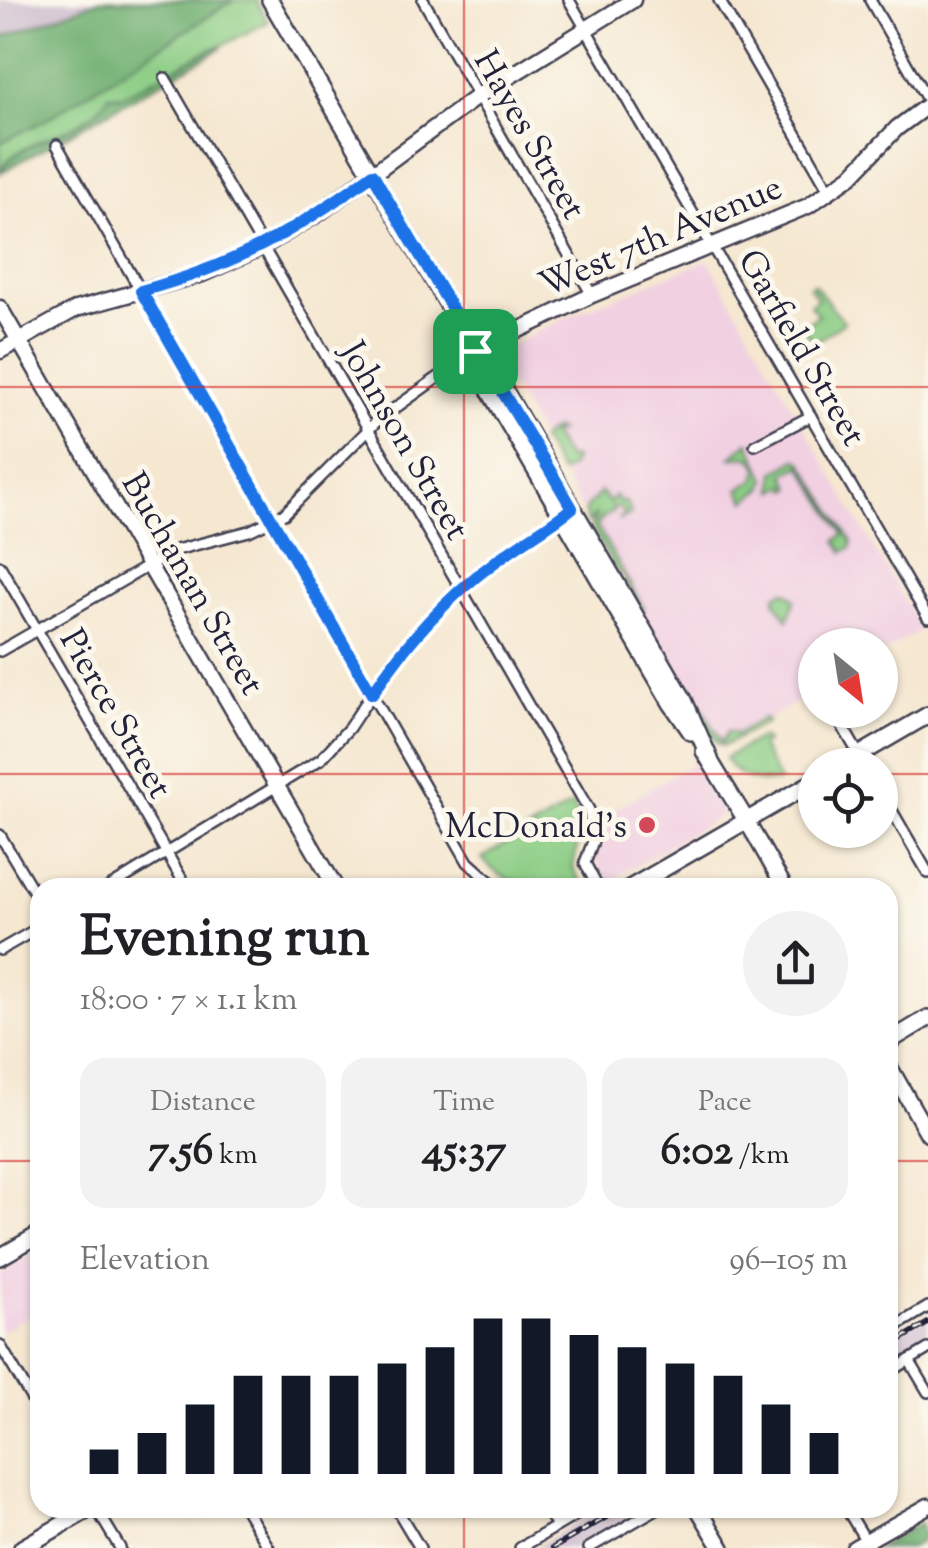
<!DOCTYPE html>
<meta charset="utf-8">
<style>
:root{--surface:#fff;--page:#f2f2f2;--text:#202124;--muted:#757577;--accent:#111827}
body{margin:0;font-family:"Sorts Mill Goudy",serif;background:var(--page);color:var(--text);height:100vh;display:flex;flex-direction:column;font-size:38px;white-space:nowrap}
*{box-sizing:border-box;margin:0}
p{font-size:32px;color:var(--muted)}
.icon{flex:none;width:55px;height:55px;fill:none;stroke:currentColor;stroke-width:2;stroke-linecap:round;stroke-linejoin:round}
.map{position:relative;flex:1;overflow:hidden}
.side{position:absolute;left:30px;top:878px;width:868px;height:640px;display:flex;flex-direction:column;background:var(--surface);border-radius:30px;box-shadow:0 2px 8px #0004}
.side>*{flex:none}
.needle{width:65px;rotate:150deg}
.controls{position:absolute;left:798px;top:628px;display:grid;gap:20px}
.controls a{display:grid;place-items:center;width:100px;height:100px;border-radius:50%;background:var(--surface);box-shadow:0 2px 8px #0004;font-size:50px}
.pin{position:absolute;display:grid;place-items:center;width:85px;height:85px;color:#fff;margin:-42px;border-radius:20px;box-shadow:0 5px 15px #0006}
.round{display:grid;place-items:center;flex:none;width:105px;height:105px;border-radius:52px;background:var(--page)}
.headline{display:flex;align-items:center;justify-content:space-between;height:170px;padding:0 50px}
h1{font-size:55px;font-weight:700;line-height:75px}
.metrics{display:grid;grid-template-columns:repeat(3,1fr);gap:15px;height:170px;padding:10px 50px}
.metrics div{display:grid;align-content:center;border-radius:25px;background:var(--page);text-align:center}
.metrics b{font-size:42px;font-weight:700}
.metrics small{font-size:28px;font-weight:400}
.metrics p{font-size:28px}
.chart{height:280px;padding:20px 50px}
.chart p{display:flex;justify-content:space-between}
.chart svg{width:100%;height:180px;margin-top:10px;stroke:var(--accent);stroke-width:6}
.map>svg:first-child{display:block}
.built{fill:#f1d0e2}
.industrial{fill:#cebed0}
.green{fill:#8ccd85;stroke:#577860;stroke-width:2.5}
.forest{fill:#71b072;stroke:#4a6956;stroke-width:2.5}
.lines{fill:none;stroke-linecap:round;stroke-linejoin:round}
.street-casing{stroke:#424051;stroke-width:14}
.secondary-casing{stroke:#424051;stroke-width:19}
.primary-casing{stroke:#424051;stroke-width:20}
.street{stroke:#fff;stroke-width:9}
.secondary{stroke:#fff;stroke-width:14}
.primary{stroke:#fff;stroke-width:15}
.rail-casing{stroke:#22223b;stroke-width:6}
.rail{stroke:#fbf7ec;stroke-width:2.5;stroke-dasharray:8;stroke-linecap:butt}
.route-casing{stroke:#fff;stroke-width:20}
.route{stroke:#1a73e8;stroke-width:12}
.grid{fill:none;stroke:#d62828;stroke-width:2.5;stroke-opacity:0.55}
.poi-dot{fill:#d1495b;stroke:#fbf7ec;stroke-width:4}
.labels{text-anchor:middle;stroke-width:10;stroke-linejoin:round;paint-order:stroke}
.street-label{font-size:35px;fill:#22223b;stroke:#fbf7ec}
.poi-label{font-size:35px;fill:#22223b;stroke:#fbf7ec;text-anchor:end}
</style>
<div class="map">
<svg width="928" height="1548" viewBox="0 0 928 1548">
<rect width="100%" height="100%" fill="#fbf7ec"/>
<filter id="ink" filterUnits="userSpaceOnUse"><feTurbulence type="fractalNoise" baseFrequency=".01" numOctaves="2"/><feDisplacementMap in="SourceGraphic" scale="20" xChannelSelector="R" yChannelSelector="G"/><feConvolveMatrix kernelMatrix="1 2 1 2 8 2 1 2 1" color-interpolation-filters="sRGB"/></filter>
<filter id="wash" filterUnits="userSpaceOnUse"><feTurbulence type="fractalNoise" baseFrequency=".0048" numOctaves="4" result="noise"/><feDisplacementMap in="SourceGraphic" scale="40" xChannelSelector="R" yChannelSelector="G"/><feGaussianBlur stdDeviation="2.25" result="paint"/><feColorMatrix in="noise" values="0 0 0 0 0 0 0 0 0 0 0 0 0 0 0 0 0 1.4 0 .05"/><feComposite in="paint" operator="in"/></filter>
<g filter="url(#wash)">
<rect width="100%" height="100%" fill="#f5e7d0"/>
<!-- built -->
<g class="built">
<path d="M 708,260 L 921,630 L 880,654 L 880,645 L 815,645 L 815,692 L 719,748 L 495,357 L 497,353 L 567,317 Z"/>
<path d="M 697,761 L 724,814 L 608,882 L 595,859 L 603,816 Z"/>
<path d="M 40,1249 L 40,1309 L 0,1332 L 0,1273 Z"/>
</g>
<!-- industrial -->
<g class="industrial">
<path d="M 0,0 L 100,0 L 0,38 Z"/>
<path d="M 928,1315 L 928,1342 L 888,1366 L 888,1340 Z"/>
<path d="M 602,1508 L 647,1508 L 578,1548 L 534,1548 Z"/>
</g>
<!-- green -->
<g class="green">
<path d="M 234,0 L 256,0 L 268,22 L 122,96 L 109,95 C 85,138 21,134 0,171 L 0,143 L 45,120 Z"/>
<path d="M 814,284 L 844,322 L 814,343 L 802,328 L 818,315 L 810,305 L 818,298 L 809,287 Z"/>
<path d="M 554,429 L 559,431 L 552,434 L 566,458 L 574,458 L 571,467 L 560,473 L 540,439 Z"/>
<path d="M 749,442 L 766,479 L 763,488 L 746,501 L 739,489 L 755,480 L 758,469 C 753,451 742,458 731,457 Z"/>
<path d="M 797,459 L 801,460 L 852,542 L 851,548 L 843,552 L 836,541 L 844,534 L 801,465 L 785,474 L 792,488 L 788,490 L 785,485 L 774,491 L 775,472 Z"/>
<path d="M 601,492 L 610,503 L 615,495 L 620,503 L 625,501 L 631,513 L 618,521 L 624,514 L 620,508 L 612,508 L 613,512 L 602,518 L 597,526 L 644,609 L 640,611 L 621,573 L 617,572 L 591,527 L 596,514 L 588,523 C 579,505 592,505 601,492 Z"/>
<path d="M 786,591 L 795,599 L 788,620 L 775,601 L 777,594 Z"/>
<path d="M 692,692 L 722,742 L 728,731 L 737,734 L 764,718 L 767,722 L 723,746 L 716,742 L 687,693 Z"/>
<path d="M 762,737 L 766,742 L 761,746 L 779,781 C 757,785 737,778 725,758 Z"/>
<path d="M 573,804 L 581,827 L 573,868 L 584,887 L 538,887 L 535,884 C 512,884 496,876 482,858 Z"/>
</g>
<!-- forest -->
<g class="forest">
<path d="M 100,0 L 234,0 L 45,120 L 0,143 L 0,38 Z"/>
<path d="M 222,48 L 0,173 C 13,139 86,137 109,95 L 122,96 L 211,49 Z"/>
<path d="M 920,1523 L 925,1539 L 910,1548 L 877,1548 Z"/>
</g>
</g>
<g filter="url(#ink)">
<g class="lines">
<!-- street casing -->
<g class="street-casing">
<g id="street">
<path d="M 423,0 L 592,295"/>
<path d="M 569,0 L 928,618"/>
<path d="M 719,0 L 830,192"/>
<path d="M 870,0 L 928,101"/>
<path d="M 165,78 L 589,810 L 593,841 L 585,863 L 598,888"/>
<path d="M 57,145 L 468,862 L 497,888"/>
<path d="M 755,445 L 811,416"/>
<path d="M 0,566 L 187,888"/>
<path d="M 0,651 L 176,550 L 249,531 L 284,514 L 377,421 L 475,351"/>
<path d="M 833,710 L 865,765"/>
<path d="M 880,790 L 928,873"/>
<path d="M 0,835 L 40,902"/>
<path d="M 108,888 L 321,759 L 349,728 L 394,660 L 435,612 L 494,562 L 563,516"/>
<path d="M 0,950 L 40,927"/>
<path d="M 888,1331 L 928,1307"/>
<path d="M 0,1345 L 40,1413"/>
<path d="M 909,1360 L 928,1392"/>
<path d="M 888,1373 L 928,1349"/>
<path d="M 96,1508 L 120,1548"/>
<path d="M 245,1508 L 269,1548"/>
<path d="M 396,1508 L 420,1548"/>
<path d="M 546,1508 L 557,1526"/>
<path d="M 846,1508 L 866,1541"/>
<path d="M 520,1548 L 588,1508"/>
<path d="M 589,1548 L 658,1508"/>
</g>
</g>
<!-- secondary casing -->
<g class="secondary-casing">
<g id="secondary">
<path d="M 0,308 L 336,888"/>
<path d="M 0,351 L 76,309 L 202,274 L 262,247 L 319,213 L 478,96 L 633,0"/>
<path d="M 475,351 L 592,295 L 808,206 L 851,176 L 897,128 L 928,105"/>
<path d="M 746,820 L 785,888"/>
<path d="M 888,1064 L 928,1134"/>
<path d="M 854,1548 L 928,1506"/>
</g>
</g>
<!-- primary casing -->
<g class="primary-casing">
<g id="primary">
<path d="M 270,0 L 475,351 L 502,386 L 683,698 L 710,759"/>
<path d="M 481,367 L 490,392 L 671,703 L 691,732"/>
<path d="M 704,751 L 746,820"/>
<path d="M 842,765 L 928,715"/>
<path d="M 630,888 L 815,781"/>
<path d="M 888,1042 L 928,1018"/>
<path d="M 0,1257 L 40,1234"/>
<path d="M 698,1508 L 722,1548"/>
<path d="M 22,1548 L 91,1508"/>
</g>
</g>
<!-- street -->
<use href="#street" class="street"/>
<!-- secondary -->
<use href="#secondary" class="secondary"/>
<!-- primary -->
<use href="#primary" class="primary"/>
<!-- rail casing -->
<g class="rail-casing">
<g id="rail">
<path d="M 888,1347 L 928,1323"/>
<path d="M 553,1548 L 622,1508"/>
</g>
</g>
<!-- rail -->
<use href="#rail" class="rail"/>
</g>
</g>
<g class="lines" filter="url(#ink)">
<!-- route casing -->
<g class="route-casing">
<path id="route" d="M 373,174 C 437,288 507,396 572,508 C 548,528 520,542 495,562 C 445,599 406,642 372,694 L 141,291 C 236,265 294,232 373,174 Z"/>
</g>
<!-- route -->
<use href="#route" class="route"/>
</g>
<!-- grid -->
<path class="grid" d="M 464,0 L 464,888M 0,387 L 928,387M 0,774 L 815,774M 880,774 L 928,774M 0,1161 L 40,1161M 888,1161 L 928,1161M 464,1508 L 464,1548"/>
<!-- markers -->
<circle class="poi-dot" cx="647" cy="825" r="10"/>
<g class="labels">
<!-- street labels -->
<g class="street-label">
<text transform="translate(531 134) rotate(60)" y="12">Hayes Street</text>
<text transform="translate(660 235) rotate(-23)" y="12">West 7th Avenue</text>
<text transform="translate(803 347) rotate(60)" y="12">Garfield Street</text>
<text transform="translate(406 440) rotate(60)" y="12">Johnson Street</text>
<text transform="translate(194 583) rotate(60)" y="12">Buchanan Street</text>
<text transform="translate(117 713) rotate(60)" y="12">Pierce Street</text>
</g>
<!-- poi labels -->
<g class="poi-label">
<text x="627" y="837">McDonald's</text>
</g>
</g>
</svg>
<div class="controls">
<a><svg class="needle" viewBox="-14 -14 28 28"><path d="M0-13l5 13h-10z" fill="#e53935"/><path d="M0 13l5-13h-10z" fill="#757577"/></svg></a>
<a><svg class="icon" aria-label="locate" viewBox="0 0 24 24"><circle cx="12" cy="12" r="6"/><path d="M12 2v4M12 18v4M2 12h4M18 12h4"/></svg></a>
</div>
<div class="pin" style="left:475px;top:351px;background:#1e9e55"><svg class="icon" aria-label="arrive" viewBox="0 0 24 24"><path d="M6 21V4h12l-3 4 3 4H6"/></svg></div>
<section class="side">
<div class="headline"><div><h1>Evening run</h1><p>18:00 · 7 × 1.1 km</p></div><a class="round"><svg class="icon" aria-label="share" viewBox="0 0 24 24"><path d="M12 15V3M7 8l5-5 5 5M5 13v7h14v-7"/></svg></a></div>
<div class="metrics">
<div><p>Distance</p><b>7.56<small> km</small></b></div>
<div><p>Time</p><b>45:37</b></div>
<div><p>Pace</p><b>6:02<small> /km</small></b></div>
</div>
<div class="chart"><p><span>Elevation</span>96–105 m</p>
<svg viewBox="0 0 160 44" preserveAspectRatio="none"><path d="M5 44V38M15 44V34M25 44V27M35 44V20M45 44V20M55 44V20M65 44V17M75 44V13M85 44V6M95 44V6M105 44V10M115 44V13M125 44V17M135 44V20M145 44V27M155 44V34"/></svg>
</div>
</section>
</div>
